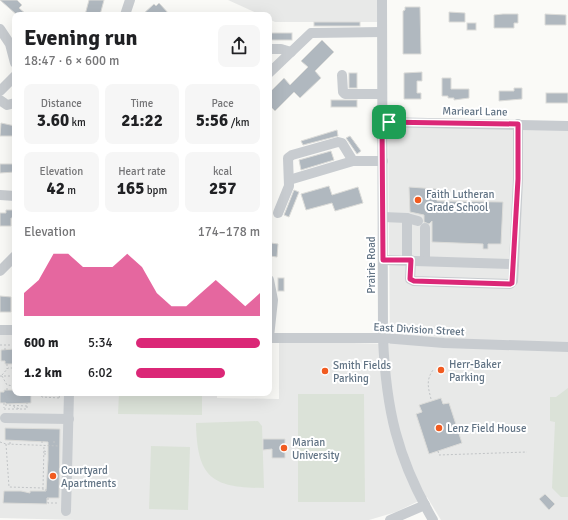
<!DOCTYPE html>
<meta charset="utf-8">
<style>
:root{--surface:#fff;--page:#f6f6f6;--text:#202124;--muted:#757577;--accent:#db2777}
body{margin:0;font-family:Signika,sans-serif;background:var(--page);color:var(--text);height:100vh;display:flex;flex-direction:column;font-size:15px;white-space:nowrap}
*{box-sizing:border-box;margin:0}
p{font-size:13px;color:var(--muted)}
.icon{flex:none;width:22px;height:22px;fill:none;stroke:currentColor;stroke-width:2;stroke-linecap:round;stroke-linejoin:round}
.map{position:relative;flex:1;overflow:hidden}
.drawer{position:absolute;left:12px;top:12px;width:260px;height:384px;display:flex;flex-direction:column;background:var(--surface);border-radius:8px;box-shadow:0 4px 16px #0002}
.drawer>*{flex:none}
.pin{position:absolute;display:grid;place-items:center;width:34px;height:34px;color:#fff;margin:-17px;border-radius:8px;box-shadow:0 2px 6px #0006}
.round{display:grid;place-items:center;flex:none;width:42px;height:42px;border-radius:8px;background:var(--page)}
.headline{display:flex;align-items:center;justify-content:space-between;height:68px;padding:0 12px}
h1{font-size:22px;font-weight:800;line-height:30px}
.metrics{display:grid;grid-template-columns:repeat(3,1fr);gap:6px;height:68px;padding:4px 12px}
.metrics div{display:grid;align-content:center;border-radius:8px;background:var(--page);text-align:center}
.metrics b{font-size:17px;font-weight:800}
.metrics small{font-size:11px;font-weight:400}
.metrics p{font-size:11px}
.chart{height:112px;padding:8px 12px}
.chart p{display:flex;justify-content:space-between}
.chart svg{width:100%;height:72px;margin-top:4px;fill:var(--accent);opacity:.7}
ul{padding:0 12px;list-style:none;font-size:13px}
li{display:grid;grid-template-columns:64px 48px 1fr;align-items:center;height:30px}
li i{height:10px;border-radius:5px;background:var(--accent)}
.map>svg:first-child{display:block}
.built{fill:#e8e9e8}
.green{fill:#dbe2d8}
.building{fill:#b0b8bf;stroke:#dcdcd9}
.lines{fill:none;stroke-linecap:round;stroke-linejoin:round}
.path{stroke:#c1c4c6;stroke-width:1;stroke-dasharray:2 2;stroke-linecap:butt}
.minor{stroke:#c8ccd0;stroke-width:10}
.route-casing{stroke:#fff;stroke-width:8}
.route{stroke:#db2777;stroke-width:5}
.poi-dot{fill:#f15b20;stroke:#fff;stroke-width:1.5}
.labels{text-anchor:middle;stroke-width:4;stroke-linejoin:round;paint-order:stroke}
.street-label{font-size:11px;fill:#627485;stroke:#fff}
.poi-label{font-size:11px;fill:#627485;stroke:#fff;text-anchor:start}
</style>
<div class="map">
<svg width="568" height="520" viewBox="0 0 568 520">
<rect width="100%" height="100%" fill="#fafaf7"/>
<!-- built -->
<g class="built">
<path d="M 228,0 L 382,0 L 382,22 L 275,22 L 269,19 L 269,15 L 261,15 Z"/>
<path d="M 389,126 L 568,128 L 568,520 L 441,520 L 427,497 L 396,512 L 369,520 L 76,520 L 0,518 L 0,335 L 15,335 L 15,393 L 217,393 L 217,398 L 279,399 L 279,341 L 390,344 L 388,132 Z"/>
</g>
<!-- green -->
<g class="green">
<path d="M 568,388 L 568,497 L 561,497 L 552,488 L 555,422 L 550,421 L 550,397 L 556,397 Z"/>
<path d="M 119,393 L 202,393 L 202,415 L 118,414 Z"/>
<path d="M 298,394 L 364,394 L 365,502 L 298,502 Z"/>
<path d="M 258,421 L 262,426 L 264,488 C 211,488 197,477 196,423 Z"/>
<path d="M 151,446 L 190,447 L 188,510 L 149,509 Z"/>
</g>
<!-- building -->
<g class="building">
<path d="M 0,0 L 17,0 L 22,5 L 19,8 L 27,15 L 17,15 Z"/>
<path d="M 89,0 L 104,0 L 100,15 L 85,15 Z"/>
<path d="M 159,3 L 170,15 L 142,15 L 154,4 L 156,6 Z"/>
<path d="M 405,7 L 420,7 L 421,54 L 403,54 L 403,11 L 405,10 Z"/>
<path d="M 449,12 L 465,13 L 465,22 L 449,22 Z"/>
<path d="M 503,14 L 518,14 L 518,23 L 514,23 L 514,28 L 494,28 L 494,15 Z"/>
<path d="M 545,14 L 566,15 L 566,25 L 545,25 Z"/>
<rect x="314" y="22" width="46" height="4"/>
<rect x="467" y="23" width="9" height="7"/>
<rect x="269" y="33" width="23" height="7"/>
<path d="M 322,40 L 334,52 L 315,71 L 321,78 L 300,98 L 294,92 L 275,111 L 269,105 L 269,93 L 284,78 L 290,85 L 308,67 L 301,61 Z"/>
<path d="M 422,72 L 422,81 L 417,81 L 417,93 L 421,93 L 421,99 L 404,99 L 404,73 Z"/>
<rect x="349" y="73" width="8" height="15"/>
<path d="M 442,78 L 451,78 L 451,89 L 469,89 L 469,98 L 454,100 L 454,98 L 448,98 L 448,96 L 442,96 Z"/>
<path d="M 514,88 L 522,88 L 522,99 L 499,101 L 499,91 L 514,91 Z"/>
<rect x="546" y="93" width="22" height="10"/>
<rect x="331" y="100" width="26" height="7"/>
<path d="M 1,123 L 15,126 L 15,136 L 0,136 Z"/>
<path d="M 337,130 L 338,136 L 303,145 L 301,141 Z"/>
<path d="M 350,136 L 361,151 L 357,154 L 346,138 Z"/>
<path d="M 331,151 L 334,160 L 301,170 L 299,160 Z"/>
<path d="M 0,164 L 15,164 L 15,172 L 0,173 Z"/>
<path d="M 329,186 L 332,195 L 358,187 L 363,203 L 335,211 L 332,203 L 306,210 L 301,194 Z"/>
<path d="M 409,187 L 437,189 L 437,201 L 503,202 L 501,244 L 488,244 L 488,249 L 483,249 L 483,244 L 432,242 L 432,221 L 429,224 L 424,222 L 424,215 L 410,212 Z"/>
<path d="M 294,190 L 299,192 L 289,217 L 284,215 Z"/>
<path d="M 6,210 L 15,210 L 15,218 L 11,218 L 11,226 L 0,226 L 0,213 L 6,213 Z"/>
<path d="M 271,243 L 278,244 L 277,257 L 270,256 Z"/>
<rect x="278" y="278" width="6" height="13"/>
<path d="M 0,296 L 11,297 L 11,312 L 0,312 Z"/>
<path d="M 14,349 L 15,364 L 5,364 L 5,361 L 1,361 L 1,350 Z"/>
<path d="M 4,390 L 15,390 L 15,393 L 31,393 L 31,403 L 6,404 L 6,403 L 0,403 L 0,392 L 4,392 Z"/>
<path d="M 441,398 L 443,404 L 449,403 L 462,443 L 429,454 L 416,414 L 422,412 L 419,405 Z"/>
<path d="M 5,428 L 60,429 L 59,498 L 47,498 L 47,504 L 3,503 L 4,491 L 21,491 L 30,493 L 30,491 L 46,491 L 48,460 L 48,442 L 5,440 Z"/>
<path d="M 263,439 L 285,439 L 285,458 L 272,458 L 272,449 L 263,450 Z"/>
<path d="M 545,494 L 555,504 L 549,510 L 539,499 Z"/>
</g>
<g class="lines">
<!-- path -->
<g class="path">
<path d="M 0,345 L 15,345"/>
<path d="M 5,350 L 5,346"/>
<path d="M 7,364 L 7,369"/>
<path d="M 15,374 L 13,376 L 15,379"/>
<path d="M 2,375 L 8,368 L 15,368"/>
<path d="M 0,376 L 13,376"/>
<path d="M 2,376 L 7,385 L 15,386"/>
<path d="M 7,390 L 7,386"/>
<path d="M 39,393 L 42,397 L 60,398"/>
<path d="M 59,398 L 60,393"/>
<path d="M 431,399 C 428,387 426,380 433,370"/>
<path d="M 4,403 L 4,408"/>
<path d="M 5,405 L 27,406"/>
<path d="M 14,406 L 14,407 L 20,409"/>
<path d="M 4,409 L 27,409 L 27,403"/>
<path d="M 42,441 L 42,445"/>
<path d="M 54,441 L 54,445"/>
<path d="M 0,442 L 6,444 L 59,446"/>
<path d="M 6,444 L 9,487 L 43,488 L 44,445"/>
<path d="M 10,444 L 10,440"/>
<path d="M 44,451 L 48,452"/>
<path d="M 438,451 L 439,455 L 527,452"/>
<path d="M 44,454 L 48,454"/>
<path d="M 43,488 L 43,490 L 47,490"/>
<path d="M 48,498 L 48,503 L 58,503"/>
</g>
<!-- minor -->
<g class="minor">
<path d="M 382,0 L 383,338 C 386,409 397,458 433,520"/>
<path d="M 125,15 L 130,0"/>
<path d="M 0,29 L 10,44 L 15,63"/>
<path d="M 269,49 L 281,49 L 291,52"/>
<path d="M 269,73 L 311,33 L 382,32"/>
<path d="M 342,75 L 343,92 L 345,94 L 382,94"/>
<path d="M 0,91 L 15,76"/>
<path d="M 0,100 L 7,105 L 15,103"/>
<path d="M 382,122 L 568,126"/>
<path d="M 289,180 L 353,161 L 383,161"/>
<path d="M 0,195 L 15,196"/>
<path d="M 278,213 L 289,186 L 288,158 L 292,155 L 338,142 L 342,143 L 353,161"/>
<path d="M 383,217 L 407,218"/>
<path d="M 425,228 L 425,261"/>
<path d="M 383,260 L 514,264 L 518,179 L 518,124"/>
<path d="M 407,260 L 407,218 L 418,221"/>
<path d="M 411,260 L 410,279 L 414,281 L 510,284 L 513,281 L 514,264"/>
<path d="M 0,271 L 15,256"/>
<path d="M 269,280 L 273,300 L 269,337"/>
<path d="M 0,330 L 15,330"/>
<path d="M 269,338 L 383,338 L 444,343 L 568,347"/>
<path d="M 5,418 L 69,419"/>
<path d="M 66,511 L 69,393"/>
<path d="M 390,520 L 425,505"/>
</g>
</g>
<g class="lines">
<!-- route casing -->
<g class="route-casing">
<path id="route" d="M 382,122 L 518,124 L 518,179 L 512,283 L 510,284 L 414,281 L 410,279 L 411,260 L 383,260 Z"/>
</g>
<!-- route -->
<use href="#route" class="route"/>
</g>
<!-- markers -->
<g class="poi-dot">
<circle cx="418" cy="200" r="4"/>
<circle cx="441" cy="370" r="4"/>
<circle cx="325" cy="371" r="4"/>
<circle cx="439" cy="428" r="4"/>
<circle cx="284" cy="448" r="4"/>
<circle cx="53" cy="476" r="4"/>
</g>
<g class="labels">
<!-- street labels -->
<g class="street-label">
<text transform="translate(475 111) rotate(1)" y="4">Mariearl Lane</text>
<text transform="translate(371 265) rotate(-90)" y="4">Prairie Road</text>
<text transform="translate(419 329) rotate(3)" y="4">East Division Street</text>
</g>
<!-- poi labels -->
<g class="poi-label">
<text x="426" y="198">Faith Lutheran<tspan x="426" dy="13">Grade School</tspan></text>
<text x="449" y="368">Herr-Baker<tspan x="449" dy="13">Parking</tspan></text>
<text x="333" y="369">Smith Fields<tspan x="333" dy="13">Parking</tspan></text>
<text x="447" y="432">Lenz Field House</text>
<text x="292" y="446">Marian<tspan x="292" dy="13">University</tspan></text>
<text x="61" y="474">Courtyard<tspan x="61" dy="13">Apartments</tspan></text>
</g>
</g>
</svg>
<div class="pin" style="left:389px;top:122px;background:#1e9e55"><svg class="icon" aria-label="arrive" viewBox="0 0 24 24"><path d="M6 21V4h12l-3 4 3 4H6"/></svg></div>
<section class="drawer">
<div class="headline"><div><h1>Evening run</h1><p>18:47 · 6 × 600 m</p></div><a class="round"><svg class="icon" aria-label="share" viewBox="0 0 24 24"><path d="M12 15V3M7 8l5-5 5 5M5 13v7h14v-7"/></svg></a></div>
<div class="metrics">
<div><p>Distance</p><b>3.60<small> km</small></b></div>
<div><p>Time</p><b>21:22</b></div>
<div><p>Pace</p><b>5:56<small> /km</small></b></div>
</div>
<div class="metrics">
<div><p>Elevation</p><b>42<small> m</small></b></div>
<div><p>Heart rate</p><b>165<small> bpm</small></b></div>
<div><p>kcal</p><b>257</b></div>
</div>
<div class="chart"><p><span>Elevation</span>174–178 m</p>
<svg viewBox="0 0 160 44" preserveAspectRatio="none"><path d="M0 44V30L10 22L20 6L30 6L40 14L50 14L60 14L70 6L80 14L90 30L100 38L110 38L120 30L130 22L140 30L150 38L160 30V44z"/></svg>
</div>
<ul>
<li><b>600 m</b>5:34<i style="width:100%"></i></li>
<li><b>1.2 km</b>6:02<i style="width:72%"></i></li>
</ul>
</section>
</div>
